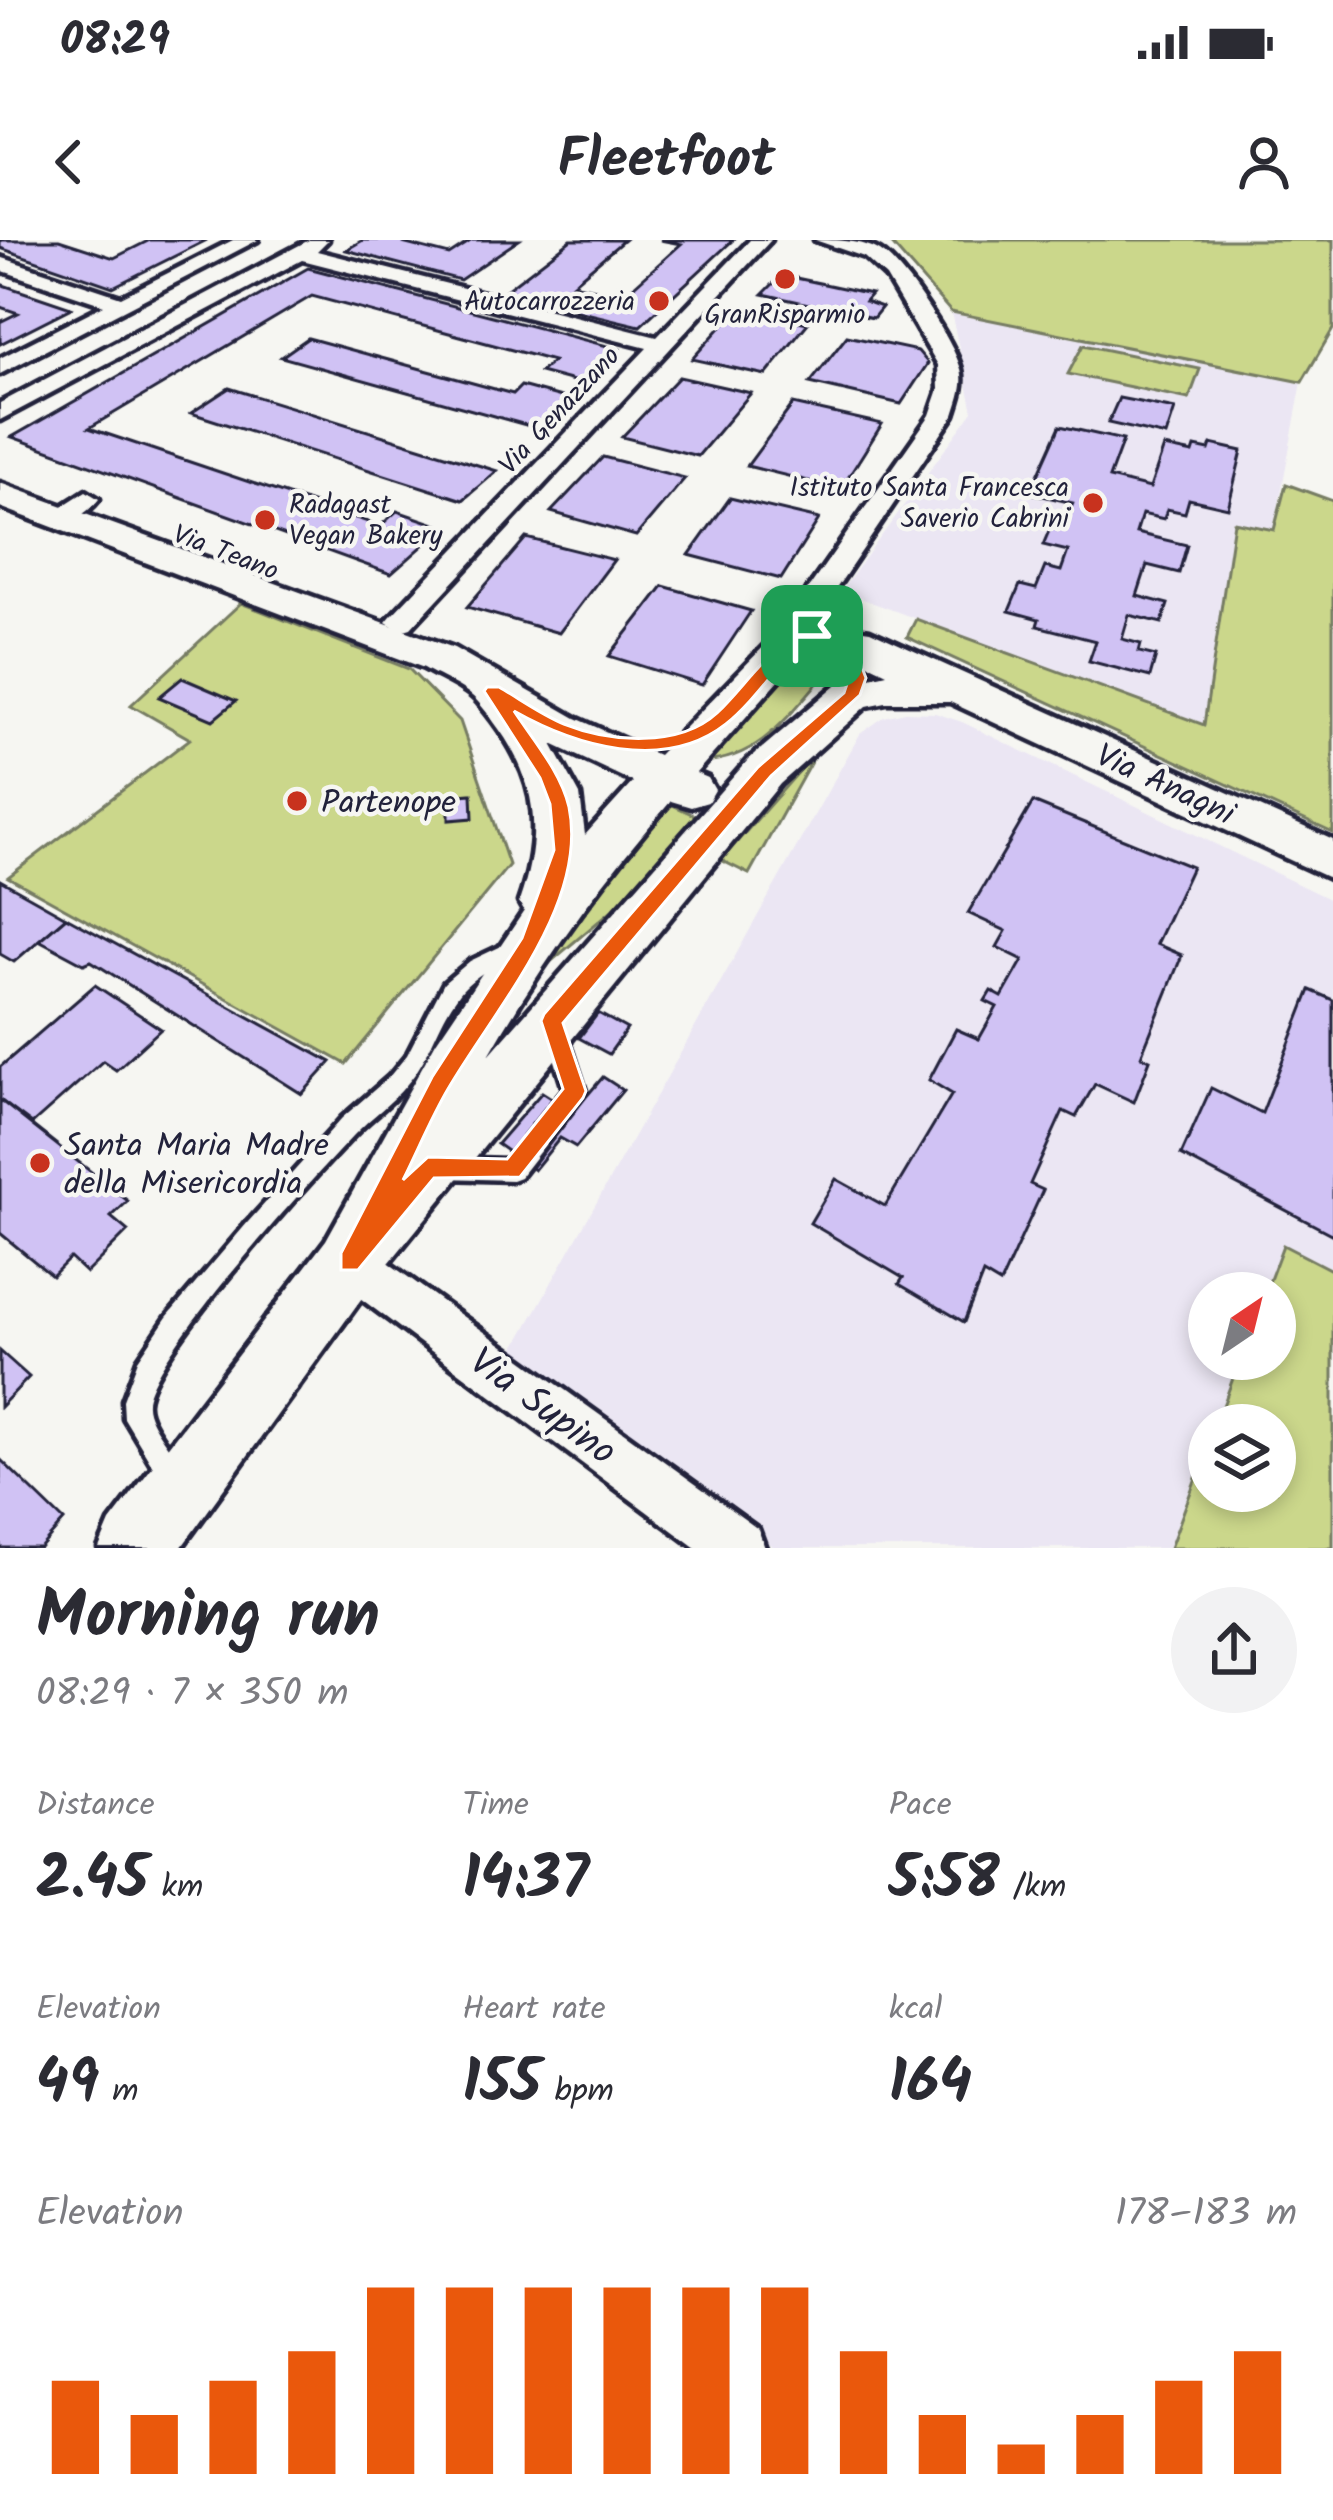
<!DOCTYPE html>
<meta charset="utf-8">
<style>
:root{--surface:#fff;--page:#f2f2f3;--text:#2b2b33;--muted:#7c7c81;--accent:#ea580c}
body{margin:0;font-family:Kalam,sans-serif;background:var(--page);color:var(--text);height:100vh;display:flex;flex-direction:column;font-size:45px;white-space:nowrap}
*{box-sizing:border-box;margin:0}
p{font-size:39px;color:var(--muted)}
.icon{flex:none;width:66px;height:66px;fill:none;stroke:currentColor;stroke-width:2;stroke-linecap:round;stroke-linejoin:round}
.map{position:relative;height:1308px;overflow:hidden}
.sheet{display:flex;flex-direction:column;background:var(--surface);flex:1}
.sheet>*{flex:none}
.needle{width:78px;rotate:35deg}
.controls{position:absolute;left:1188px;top:1032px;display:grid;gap:24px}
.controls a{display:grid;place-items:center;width:108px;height:108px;border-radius:50%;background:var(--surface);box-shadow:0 6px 18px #0003;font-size:60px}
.pin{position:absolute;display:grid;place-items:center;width:102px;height:102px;color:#fff;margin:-51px;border-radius:24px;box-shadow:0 6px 18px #0006}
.round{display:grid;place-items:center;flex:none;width:126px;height:126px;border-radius:63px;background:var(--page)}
.overview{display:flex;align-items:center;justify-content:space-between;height:204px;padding:0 36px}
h1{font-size:66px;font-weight:600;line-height:90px}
.metrics{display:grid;grid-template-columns:repeat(3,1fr);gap:18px;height:204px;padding:12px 36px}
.metrics div{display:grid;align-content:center}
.metrics b{font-size:60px;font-weight:600}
.metrics small{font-size:33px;font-weight:400}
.metrics p{font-size:33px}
.chart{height:336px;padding:24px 36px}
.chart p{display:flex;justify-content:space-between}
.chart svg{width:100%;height:216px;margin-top:12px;stroke:var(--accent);stroke-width:6}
.status{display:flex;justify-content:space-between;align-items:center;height:84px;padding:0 60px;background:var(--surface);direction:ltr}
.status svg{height:33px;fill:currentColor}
header{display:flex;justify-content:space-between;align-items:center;height:156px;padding:0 36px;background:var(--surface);font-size:54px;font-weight:600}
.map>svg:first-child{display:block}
.built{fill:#ebe6f3}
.green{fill:#cbd78b;stroke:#767c63;stroke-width:3}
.building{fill:#d0c2f4;stroke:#22223b;stroke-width:3}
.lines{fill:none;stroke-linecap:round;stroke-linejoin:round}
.lane-casing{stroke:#22223b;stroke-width:9}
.street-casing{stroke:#22223b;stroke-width:9}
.secondary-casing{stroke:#22223b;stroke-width:9}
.lane{fill:#f6f6f2;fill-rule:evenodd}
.street{fill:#f6f6f2;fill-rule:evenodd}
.secondary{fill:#f6f6f2;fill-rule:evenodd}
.route{fill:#ea580c;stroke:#fff;stroke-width:3;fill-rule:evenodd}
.poi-dot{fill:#c8321e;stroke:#f6f6f2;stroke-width:4.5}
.labels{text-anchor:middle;stroke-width:9;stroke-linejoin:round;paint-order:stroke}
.far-poi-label{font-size:27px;fill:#22223b;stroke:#f6f6f2;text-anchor:end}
.far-street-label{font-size:27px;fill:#22223b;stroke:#f6f6f2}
.street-label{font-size:33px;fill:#22223b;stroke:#f6f6f2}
.poi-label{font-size:33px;fill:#22223b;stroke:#f6f6f2;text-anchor:start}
.near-street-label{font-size:39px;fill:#22223b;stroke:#f6f6f2}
</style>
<div class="status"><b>08:29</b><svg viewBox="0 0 49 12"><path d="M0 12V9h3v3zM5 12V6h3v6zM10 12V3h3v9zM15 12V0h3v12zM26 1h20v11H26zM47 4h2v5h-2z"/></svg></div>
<header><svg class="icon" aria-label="back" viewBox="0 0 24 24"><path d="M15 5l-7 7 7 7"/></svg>Fleetfoot<svg class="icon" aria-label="person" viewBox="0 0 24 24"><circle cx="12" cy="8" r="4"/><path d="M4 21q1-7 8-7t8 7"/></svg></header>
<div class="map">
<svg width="1333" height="1308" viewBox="0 0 1333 1308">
<rect width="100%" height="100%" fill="#f6f6f2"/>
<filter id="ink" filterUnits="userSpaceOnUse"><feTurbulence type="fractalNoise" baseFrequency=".00833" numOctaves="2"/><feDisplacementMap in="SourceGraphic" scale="24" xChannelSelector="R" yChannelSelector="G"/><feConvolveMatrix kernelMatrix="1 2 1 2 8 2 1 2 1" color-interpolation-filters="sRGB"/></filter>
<g filter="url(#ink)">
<!-- built -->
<g class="built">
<path d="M 951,72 L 1302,142 L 1274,290 L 1234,283 L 1204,485 L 841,351 L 973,171 Z"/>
<path d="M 905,472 L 935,473 L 962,482 L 1333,661 L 1333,1031 L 1283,1006 L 1265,1053 L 1209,1053 L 1209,1119 L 1240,1119 L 1216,1185 L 1209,1185 L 1209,1203 L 1170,1308 L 775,1308 L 508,1120 L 860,494 L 884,477 Z"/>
</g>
<!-- green -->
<g class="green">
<path d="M 888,0 L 1333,0 L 1333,89 L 1302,142 L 951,72 Z"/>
<path d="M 1083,105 L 1200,129 L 1189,159 L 1068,134 Z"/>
<path d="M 1286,244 L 1333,261 L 1333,593 L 907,397 L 916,379 L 1204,485 L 1234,282 L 1274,290 Z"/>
<path d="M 241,363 L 409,429 L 460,481 L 509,625 L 346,824 L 8,637 L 190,499 L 131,465 Z"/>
<path d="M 816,417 L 827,432 C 790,473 762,519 702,522 L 796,420 Z"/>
<path d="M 817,511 L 749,634 L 721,620 Z"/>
<path d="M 666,562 L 698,577 L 617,666 L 548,724 L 602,632 Z"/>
<path d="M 1283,1005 L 1333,1031 L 1333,1308 L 1170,1308 L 1209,1203 L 1209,1251 L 1275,1251 L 1275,1185 L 1216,1185 L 1240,1119 L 1275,1119 L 1275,1053 L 1265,1053 Z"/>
</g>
<!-- building -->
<g class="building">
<path d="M 0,0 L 59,0 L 114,18 L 150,0 L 207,0 L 113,47 L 0,8 Z"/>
<path d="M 363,0 L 413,0 L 406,4 L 449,15 L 472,0 L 519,0 L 460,40 L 346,10 Z"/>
<path d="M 571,0 L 624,0 L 572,44 L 624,55 L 681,4 L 660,0 L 733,0 L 640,86 L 502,53 Z"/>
<path d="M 308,28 L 619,109 L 581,143 L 540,132 L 553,121 L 312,56 L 89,188 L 380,286 L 397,271 L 444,287 L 391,334 L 12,197 Z"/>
<path d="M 782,35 L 871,54 L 865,61 L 882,67 L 873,78 L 763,54 Z"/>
<path d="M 0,44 L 71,68 L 0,104 L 0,82 L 18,73 L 0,67 Z"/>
<path d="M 737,69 L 808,83 L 766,135 L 692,119 Z"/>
<path d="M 847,96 L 918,111 L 928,123 L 901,164 L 810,143 Z"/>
<path d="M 308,98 L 513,154 L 521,146 L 569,159 L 537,188 L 281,117 Z"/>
<path d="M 679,137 L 751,153 L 698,216 L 622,197 Z"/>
<path d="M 229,148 L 497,231 L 463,260 L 191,173 Z"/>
<path d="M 1119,158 L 1175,169 L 1166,196 L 1108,183 Z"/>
<path d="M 793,164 L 882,184 L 841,249 L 747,226 Z"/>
<path d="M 1060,186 L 1123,200 L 1109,238 L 1150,248 L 1164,207 L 1193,213 L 1195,207 L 1209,210 L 1211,204 L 1242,211 L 1228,268 L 1189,259 L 1185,273 L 1167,269 L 1164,279 L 1142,274 L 1136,293 L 1187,305 L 1179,333 L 1147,325 L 1137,356 L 1168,364 L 1162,383 L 1129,375 L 1122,399 L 1141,404 L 1139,412 L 1156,416 L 1150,437 L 1089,421 L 1096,401 L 1037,386 L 1039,379 L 1009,371 L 1020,345 L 1036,349 L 1045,327 L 1061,331 L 1068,311 L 1043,305 L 1057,272 L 1068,275 L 1073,263 L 1030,253 Z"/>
<path d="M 603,217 L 685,238 L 636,296 L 551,272 Z"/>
<path d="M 730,258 L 819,279 L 781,339 L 689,315 Z"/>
<path d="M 526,298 L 614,320 L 559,393 L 467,367 Z"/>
<path d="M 663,346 L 751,371 L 702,445 L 609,416 Z"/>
<path d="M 182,438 L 236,461 L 213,480 L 159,457 Z"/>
<path d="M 472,554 L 473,578 L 449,580 L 449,556 Z"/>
<path d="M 1033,562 L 1192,627 L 1156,704 L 1182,715 L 1141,816 L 1150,820 L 1134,862 L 1095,844 L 1076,877 L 1063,871 L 1030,944 L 1043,950 L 1000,1044 L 983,1034 L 964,1082 L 899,1044 L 903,1038 L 810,983 L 836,939 L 885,966 L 952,854 L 929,840 L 956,789 L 979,799 L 997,767 L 985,761 L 991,751 L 1002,757 L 1023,720 L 997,707 L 1006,691 L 968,673 Z"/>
<path d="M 0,640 L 66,677 L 14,722 L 0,714 Z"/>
<path d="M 66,677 L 331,822 L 302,854 L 91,721 L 84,724 L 39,700 Z"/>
<path d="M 95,745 L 161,789 L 116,830 L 103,821 L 32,884 L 0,860 L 0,827 Z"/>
<path d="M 1310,750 L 1333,760 L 1333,995 L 1181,915 L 1211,848 L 1262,873 Z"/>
<path d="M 598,773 L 627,789 L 609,814 L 579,798 Z"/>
<path d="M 603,837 L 623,850 L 576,907 L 560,898 L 534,930 L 497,904 L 542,852 L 573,872 Z"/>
<path d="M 0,860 L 128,961 L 111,977 L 128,991 L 86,1033 L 70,1018 L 52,1036 L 0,993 Z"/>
<path d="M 0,1111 L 29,1137 L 0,1167 Z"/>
<path d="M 0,1219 L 64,1281 L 40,1308 L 0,1308 Z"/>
</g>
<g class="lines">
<!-- lane casing -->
<g class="lane-casing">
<g id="lane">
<path d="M 510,702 L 517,705 L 519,710 L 517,715 C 495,726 471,736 457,757 C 437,784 430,818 407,844 C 392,863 371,877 354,895 C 313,938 152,1113 147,1162 C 145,1183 176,1213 185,1234 L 181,1243 L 172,1247 L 163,1243 L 124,1178 L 123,1160 L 138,1120 L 167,1077 L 248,982 L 342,878 L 389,837 L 407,815 L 444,743 L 470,721 Z"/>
<path d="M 556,784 L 563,786 L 566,792 L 585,851 L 582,857 L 520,937 L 512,940 L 445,938 L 437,935 L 434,928 L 437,921 L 445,918 L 507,920 L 564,849 L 546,792 L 549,786 Z"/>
</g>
</g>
<!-- street casing -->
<g class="street-casing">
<g id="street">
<path d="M 233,0 L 258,0 L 0,134 L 0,118 L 104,65 L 0,30 L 0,17 L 121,57 Z"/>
<path d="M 309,0 L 328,0 L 317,11 L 657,97 L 750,0 L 771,0 L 411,388 L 401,391 L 386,382 L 391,376 L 647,108 L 302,20 L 0,180 L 0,163 Z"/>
<path d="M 815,0 C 837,0 862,0 880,11 C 904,26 954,102 961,129 C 965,145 959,159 954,175 L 825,365 L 826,391 C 855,404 877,420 868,455 L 852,465 L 836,455 L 838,425 L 802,403 L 793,376 L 801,359 L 930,175 L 939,149 L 938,125 L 886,37 L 864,17 Z"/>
<path d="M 86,251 L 99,259 C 88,273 68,286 51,282 L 47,276 Z"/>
<path d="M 349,1000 L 365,1006 L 758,1289 L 765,1308 L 696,1308 L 333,1038 L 326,1022 L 333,1006 Z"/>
</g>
</g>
<!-- secondary casing -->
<g class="secondary-casing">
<path id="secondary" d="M 0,243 L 454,408 L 576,478 L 658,515 L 774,396 L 816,383 L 870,391 L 1333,600 L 1333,640 L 950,462 L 886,462 L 867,466 L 780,544 L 372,1044 L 181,1308 L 99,1308 L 110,1282 L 326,1000 L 436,802 L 524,671 L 519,662 C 547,582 534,528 479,463 C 467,448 441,438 424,428 L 0,267 ZM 816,410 L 843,412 L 887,433 L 836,445 L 748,520 L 489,815 C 541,724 602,640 671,561 L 691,567 L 708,562 L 715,550 L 708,538 L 696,533 L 796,421 ZM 552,504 L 633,542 L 585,595 L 580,555 Z"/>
</g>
<!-- lane -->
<use href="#lane" class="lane"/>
<!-- street -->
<use href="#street" class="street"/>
<!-- secondary -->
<use href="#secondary" class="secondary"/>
</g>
</g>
<!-- route -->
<path class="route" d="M 806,393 L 818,393 L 856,412 L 866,438 L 860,455 L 771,536 L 563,783 L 586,851 L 583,858 L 520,937 L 434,938 L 358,1030 L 341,1030 L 341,1013 L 432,837 L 522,698 L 554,610 L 550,564 L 540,538 L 484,451 L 487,447 L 499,447 C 520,459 542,475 564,484 C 609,502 679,508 717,473 C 747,445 767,407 806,393 ZM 811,402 L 843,419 L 849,438 L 844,453 L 758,527 L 544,774 L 541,781 L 563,849 L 507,919 L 428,917 L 403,940 C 418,910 431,878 448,849 C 494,770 589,664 569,567 C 561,532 533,500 514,471 C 574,505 664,533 726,484 C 751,464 773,432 795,408 Z"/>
<!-- markers -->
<g class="poi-dot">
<circle cx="785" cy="39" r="12"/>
<circle cx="659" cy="61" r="12"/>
<circle cx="1093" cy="263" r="12"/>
<circle cx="265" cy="280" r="12"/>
<circle cx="297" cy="561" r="12"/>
<circle cx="40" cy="923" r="12"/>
</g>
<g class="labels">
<!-- far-poi labels -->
<g class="far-poi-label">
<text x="635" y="70">Autocarrozzeria</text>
<text x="785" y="83" text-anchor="middle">GranRisparmio</text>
<text x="1069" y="256">Istituto Santa Francesca<tspan x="1069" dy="31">Saverio Cabrini</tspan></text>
<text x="289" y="273" text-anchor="start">Radagast<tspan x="289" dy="31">Vegan Bakery</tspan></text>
</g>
<!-- far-street labels -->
<g class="far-street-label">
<text transform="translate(559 170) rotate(-47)" y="9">Via Genazzano</text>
<text transform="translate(226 312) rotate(21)" y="9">Via Teano</text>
</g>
<!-- street labels -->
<g class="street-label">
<text transform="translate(1166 543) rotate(25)" y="12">Via Anagni</text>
</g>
<!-- poi labels -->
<g class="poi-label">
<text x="321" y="573">Partenope</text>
<text x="64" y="916">Santa Maria Madre<tspan x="64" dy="38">della Misericordia</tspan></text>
</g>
<!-- near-street labels -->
<g class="near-street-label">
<text transform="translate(544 1165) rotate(36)" y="14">Via Supino</text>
</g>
</g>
</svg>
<div class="controls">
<a><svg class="needle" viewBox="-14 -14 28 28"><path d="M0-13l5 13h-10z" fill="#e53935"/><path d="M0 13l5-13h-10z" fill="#7c7c81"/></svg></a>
<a><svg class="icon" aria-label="layers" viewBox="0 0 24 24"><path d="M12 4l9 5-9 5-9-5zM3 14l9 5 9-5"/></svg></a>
</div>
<div class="pin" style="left:812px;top:396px;background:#1e9e55"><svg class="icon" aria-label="arrive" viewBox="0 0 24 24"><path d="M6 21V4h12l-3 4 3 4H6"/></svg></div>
</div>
<section class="sheet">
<div class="overview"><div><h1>Morning run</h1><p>08:29 · 7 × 350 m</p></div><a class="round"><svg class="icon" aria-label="share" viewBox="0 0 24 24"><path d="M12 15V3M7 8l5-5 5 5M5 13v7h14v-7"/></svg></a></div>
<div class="metrics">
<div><p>Distance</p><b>2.45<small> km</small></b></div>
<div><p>Time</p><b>14:37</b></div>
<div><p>Pace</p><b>5:58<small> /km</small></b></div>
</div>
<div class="metrics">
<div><p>Elevation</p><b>49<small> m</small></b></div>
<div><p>Heart rate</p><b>155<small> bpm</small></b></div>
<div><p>kcal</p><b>164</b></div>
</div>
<div class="chart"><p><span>Elevation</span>178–183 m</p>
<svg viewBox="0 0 160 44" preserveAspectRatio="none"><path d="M5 44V25M15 44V32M25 44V25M35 44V19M45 44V6M55 44V6M65 44V6M75 44V6M85 44V6M95 44V6M105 44V19M115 44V32M125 44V38M135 44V32M145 44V25M155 44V19"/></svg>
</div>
</section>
